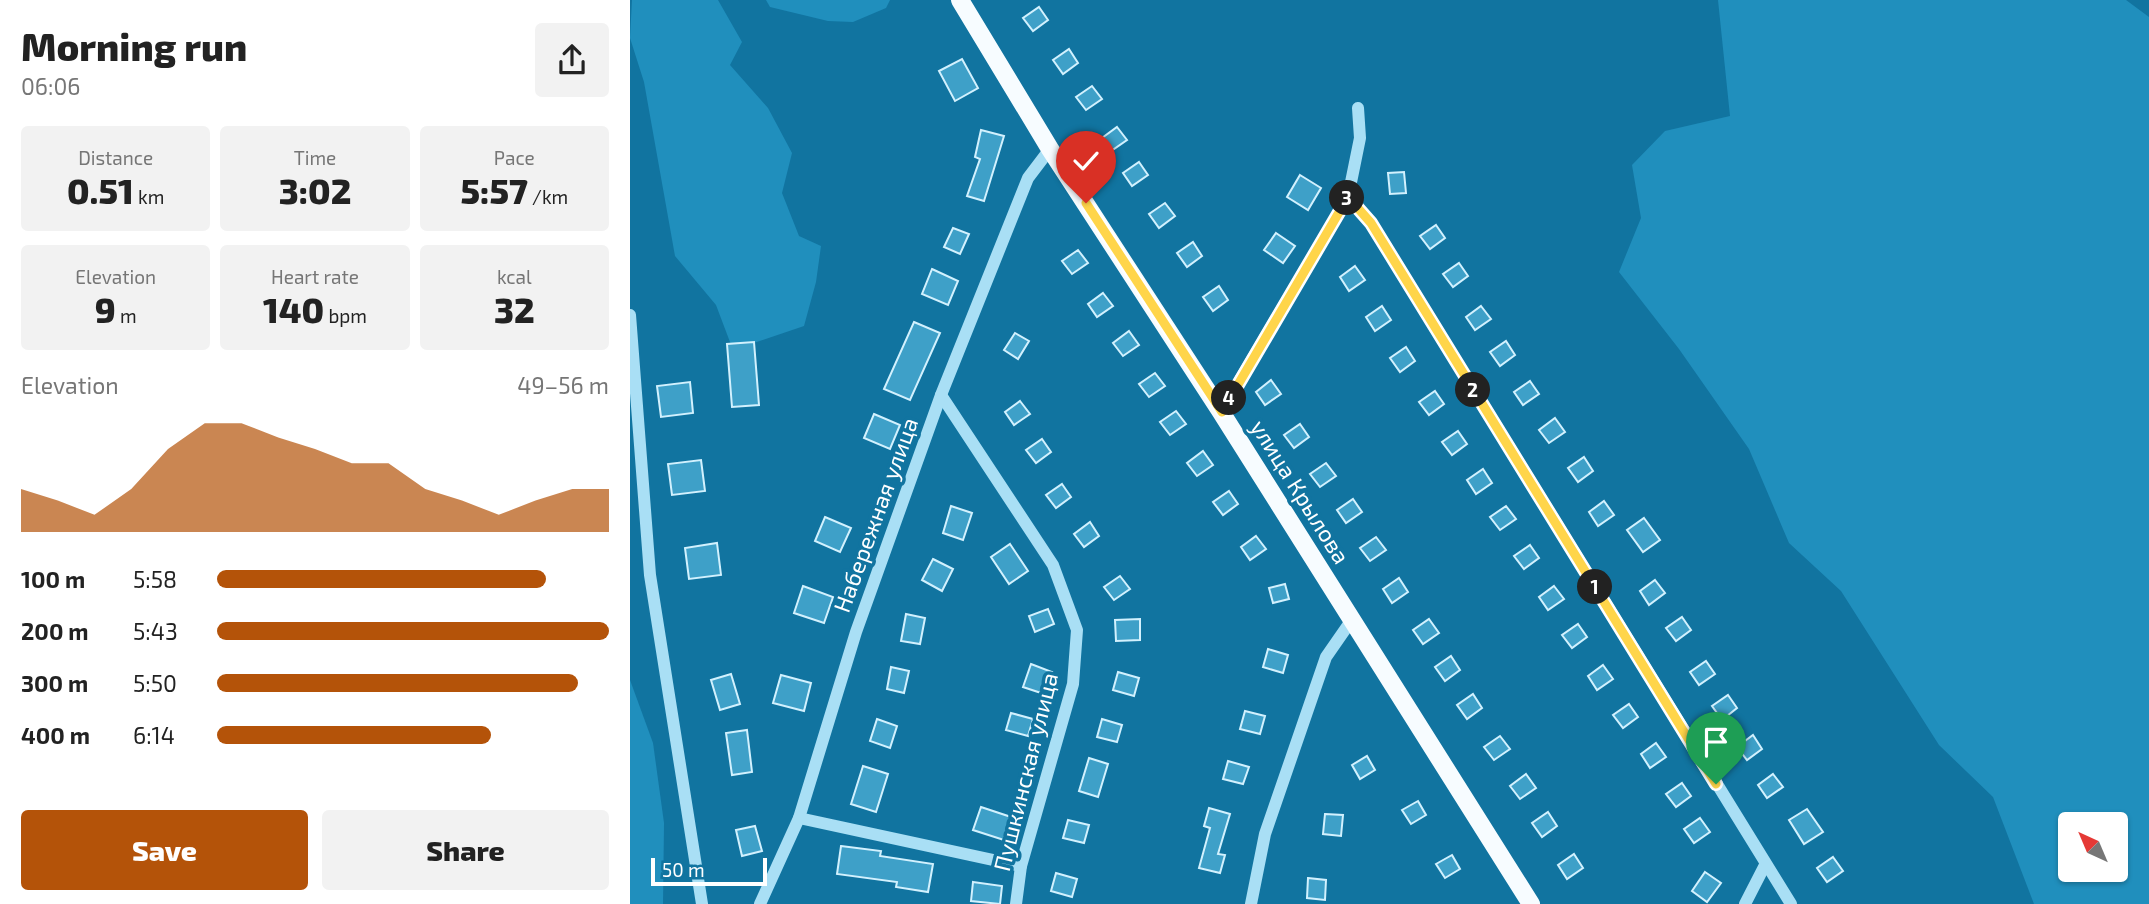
<!DOCTYPE html>
<meta charset="utf-8">
<style>
:root{--surface:#fff;--page:#f2f2f2;--text:#222;--muted:#767676;--accent:#b45309}
body{margin:0;font-family:"Exo 2",sans-serif;background:var(--page);color:var(--text);height:100vh;display:flex;flex-direction:column;font-size:26px;white-space:nowrap}
*{box-sizing:border-box;margin:0}
p{font-size:23px;color:var(--muted)}
.icon{flex:none;width:38px;height:38px;fill:none;stroke:currentColor;stroke-width:2;stroke-linecap:round;stroke-linejoin:round}
.map{position:relative;flex:1;overflow:hidden}
.sheet{display:flex;flex-direction:column;background:var(--surface);width:630px}
.sheet>*{flex:none}
.needle{width:46px;rotate:316deg}
.controls{position:absolute;left:1428px;top:812px;display:grid;gap:14px}
.controls a{display:grid;place-items:center;width:70px;height:70px;border-radius:7px;background:var(--surface);box-shadow:0 2px 5px #0004;font-size:35px}
.scale{position:absolute;left:21px;bottom:18px;width:116px;box-sizing:border-box;padding-left:7px;border:4px solid #fff;border-top:0;font-size:19px;line-height:24px;white-space:nowrap;color:#fff;-webkit-text-stroke:5px #1174a0;paint-order:stroke}
.pin{position:absolute;display:grid;place-items:center;width:60px;height:60px;color:#fff;margin:-72px -30px;border-radius:50% 50% 50% 0;rotate:-45deg;box-shadow:0 0 7px #0007}
.pin .icon{rotate:45deg}
.km{position:absolute;width:35px;height:35px;margin:-18px;border-radius:50%;background:#222;color:#fff;font-size:19px;line-height:35px;text-align:center}
.round{display:grid;place-items:center;flex:none;width:74px;height:74px;border-radius:7px;background:var(--page)}
.overview{display:flex;align-items:center;justify-content:space-between;height:119px;padding:0 21px}
h1{font-size:38px;font-weight:800;line-height:52px}
.metrics{display:grid;grid-template-columns:repeat(3,1fr);gap:10px;height:119px;padding:7px 21px}
.metrics div{display:grid;align-content:center;border-radius:7px;background:var(--page);text-align:center}
.metrics b{font-size:35px;font-weight:800}
.metrics small{font-size:19px;font-weight:400}
.metrics p{font-size:19px}
.chart{height:196px;padding:14px 21px}
.chart p{display:flex;justify-content:space-between}
.chart svg{width:100%;height:126px;margin-top:7px;fill:var(--accent);opacity:.7}
.action{display:flex;gap:14px;margin-top:auto;padding:14px 21px}
.action a{flex:1;height:80px;border-radius:7px;background:var(--accent);color:#fff;font-size:28px;font-weight:800;line-height:80px;text-align:center}
.action a+a{background:var(--page);color:var(--text)}
ul{padding:0 21px;list-style:none;font-size:23px}
li{display:grid;grid-template-columns:112px 84px 1fr;align-items:center;height:52px}
li i{height:18px;border-radius:9px;background:var(--accent)}
main{display:flex;flex:1;min-height:0}
.map>svg:first-child{display:block}
.green{fill:#208fbd;fill-rule:evenodd}
.building{fill:#3ea0c8;stroke:#d2f1fe;stroke-width:2}
.lines{fill:none;stroke-linecap:round;stroke-linejoin:round}
.minor{stroke:#a9dff5;stroke-width:12}
.major{stroke:#f7fcff;stroke-width:18}
.route-casing{stroke:#fff;stroke-width:14}
.route{stroke:#ffd54a;stroke-width:9}
.labels{text-anchor:middle;stroke-width:7;stroke-linejoin:round;paint-order:stroke}
.street-label{font-size:23px;fill:#fff;stroke:#1174a0}
</style>
<main>
<section class="sheet">
<div class="overview"><div><h1>Morning run</h1><p>06:06</p></div><a class="round"><svg class="icon" aria-label="share" viewBox="0 0 24 24"><path d="M12 15V3M7 8l5-5 5 5M5 13v7h14v-7"/></svg></a></div>
<div class="metrics">
<div><p>Distance</p><b>0.51<small> km</small></b></div>
<div><p>Time</p><b>3:02</b></div>
<div><p>Pace</p><b>5:57<small> /km</small></b></div>
</div>
<div class="metrics">
<div><p>Elevation</p><b>9<small> m</small></b></div>
<div><p>Heart rate</p><b>140<small> bpm</small></b></div>
<div><p>kcal</p><b>32</b></div>
</div>
<div class="chart"><p><span>Elevation</span>49–56 m</p>
<svg viewBox="0 0 160 44" preserveAspectRatio="none"><path d="M0 44V29L10 33L20 38L30 29L40 15L50 6L60 6L70 11L80 15L90 20L100 20L110 29L120 33L130 38L140 33L150 29L160 29V44z"/></svg>
</div>
<ul>
<li><b>100 m</b>5:58<i style="width:84%"></i></li>
<li><b>200 m</b>5:43<i style="width:100%"></i></li>
<li><b>300 m</b>5:50<i style="width:92%"></i></li>
<li><b>400 m</b>6:14<i style="width:70%"></i></li>
</ul>
<div class="action"><a>Save</a><a>Share</a></div>
</section>
<div class="map">
<svg width="1519" height="904" viewBox="0 0 1519 904">
<rect width="100%" height="100%" fill="#1174a0"/>
<!-- green -->
<g class="green">
<path d="M 2,0 L 88,0 L 112,42 L 100,65 L 138,108 L 162,153 L 152,193 L 169,236 L 191,246 L 186,282 L 174,326 L 103,350 L 86,305 L 45,256 L 14,82 L 0,38 Z"/>
<path d="M 136,0 L 260,0 L 256,8 L 223,22 L 198,21 L 140,7 Z"/>
<path d="M 1088,0 L 1496,0 L 1519,17 L 1519,904 L 1404,904 L 1363,797 L 1309,745 L 1211,591 L 1159,543 L 1119,449 L 1049,349 L 989,272 L 1011,218 L 1002,165 L 1035,131 L 1100,116 ZM 1440,824 L 1486,824 L 1486,870 L 1440,870 Z"/>
<path d="M 0,680 L 23,743 L 34,823 L 33,904 L 0,904 Z"/>
</g>
<!-- building -->
<g class="building">
<path d="M 409,7 L 418,20 L 403,31 L 393,18 Z"/>
<path d="M 439,49 L 448,63 L 433,74 L 423,60 Z"/>
<path d="M 332,59 L 348,88 L 325,101 L 309,71 Z"/>
<path d="M 462,86 L 472,99 L 456,110 L 446,97 Z"/>
<path d="M 487,127 L 497,140 L 481,151 L 472,138 Z"/>
<path d="M 351,130 L 374,136 L 354,201 L 337,196 L 350,159 L 345,157 Z"/>
<path d="M 509,162 L 518,175 L 502,186 L 493,173 Z"/>
<path d="M 774,172 L 776,193 L 760,194 L 758,173 Z"/>
<path d="M 670,175 L 691,188 L 678,210 L 657,197 Z"/>
<path d="M 535,203 L 545,216 L 529,228 L 519,214 Z"/>
<path d="M 806,225 L 815,238 L 800,249 L 790,236 Z"/>
<path d="M 323,228 L 339,234 L 330,254 L 314,247 Z"/>
<path d="M 646,233 L 665,246 L 653,263 L 634,250 Z"/>
<path d="M 563,242 L 572,256 L 557,267 L 547,253 Z"/>
<path d="M 448,250 L 458,263 L 442,274 L 432,261 Z"/>
<path d="M 829,263 L 838,276 L 823,287 L 813,274 Z"/>
<path d="M 725,266 L 735,280 L 719,291 L 710,277 Z"/>
<path d="M 302,269 L 328,281 L 318,305 L 292,294 Z"/>
<path d="M 589,286 L 598,300 L 583,311 L 573,297 Z"/>
<path d="M 473,293 L 483,306 L 467,317 L 458,304 Z"/>
<path d="M 752,306 L 761,320 L 745,331 L 736,317 Z"/>
<path d="M 851,306 L 861,319 L 845,330 L 836,317 Z"/>
<path d="M 284,322 L 310,333 L 280,400 L 254,389 Z"/>
<path d="M 499,331 L 509,345 L 493,356 L 483,343 Z"/>
<path d="M 385,333 L 399,341 L 388,359 L 374,350 Z"/>
<path d="M 876,341 L 885,355 L 870,366 L 860,352 Z"/>
<path d="M 124,342 L 129,405 L 102,407 L 97,344 Z"/>
<path d="M 776,347 L 785,361 L 770,372 L 760,358 Z"/>
<path d="M 525,373 L 535,386 L 519,397 L 509,384 Z"/>
<path d="M 641,380 L 651,394 L 635,405 L 626,392 Z"/>
<path d="M 900,381 L 909,394 L 893,405 L 884,392 Z"/>
<path d="M 60,382 L 63,413 L 31,417 L 27,386 Z"/>
<path d="M 805,391 L 814,404 L 799,415 L 789,402 Z"/>
<path d="M 390,401 L 400,414 L 384,425 L 375,412 Z"/>
<path d="M 546,411 L 556,424 L 540,435 L 530,422 Z"/>
<path d="M 244,414 L 270,425 L 260,449 L 234,438 Z"/>
<path d="M 925,418 L 935,432 L 919,443 L 909,430 Z"/>
<path d="M 670,424 L 679,437 L 664,448 L 654,435 Z"/>
<path d="M 828,431 L 837,444 L 822,455 L 812,442 Z"/>
<path d="M 412,439 L 421,452 L 406,463 L 396,450 Z"/>
<path d="M 573,451 L 583,465 L 567,476 L 557,463 Z"/>
<path d="M 954,457 L 963,471 L 948,482 L 938,468 Z"/>
<path d="M 71,460 L 75,491 L 42,495 L 38,464 Z"/>
<path d="M 696,463 L 706,476 L 690,487 L 680,474 Z"/>
<path d="M 853,469 L 862,483 L 846,494 L 837,480 Z"/>
<path d="M 432,484 L 441,497 L 426,508 L 416,495 Z"/>
<path d="M 599,491 L 608,504 L 593,515 L 583,502 Z"/>
<path d="M 723,499 L 732,512 L 716,523 L 707,510 Z"/>
<path d="M 974,501 L 984,515 L 968,526 L 959,512 Z"/>
<path d="M 321,506 L 342,513 L 333,540 L 313,533 Z"/>
<path d="M 876,506 L 886,519 L 870,530 L 860,517 Z"/>
<path d="M 195,517 L 221,528 L 210,552 L 185,541 Z"/>
<path d="M 1014,518 L 1030,540 L 1013,552 L 997,530 Z"/>
<path d="M 460,522 L 469,536 L 454,547 L 444,534 Z"/>
<path d="M 626,536 L 636,549 L 620,560 L 611,547 Z"/>
<path d="M 746,537 L 756,550 L 740,561 L 730,548 Z"/>
<path d="M 87,543 L 91,575 L 59,579 L 55,548 Z"/>
<path d="M 380,544 L 398,571 L 379,584 L 361,557 Z"/>
<path d="M 900,545 L 909,558 L 894,569 L 884,556 Z"/>
<path d="M 303,559 L 323,569 L 312,591 L 292,580 Z"/>
<path d="M 490,576 L 500,589 L 484,600 L 474,587 Z"/>
<path d="M 769,578 L 778,592 L 762,603 L 753,589 Z"/>
<path d="M 1025,580 L 1035,593 L 1019,605 L 1010,591 Z"/>
<path d="M 655,584 L 659,599 L 643,603 L 639,588 Z"/>
<path d="M 173,586 L 203,597 L 194,623 L 164,613 Z"/>
<path d="M 924,586 L 934,599 L 918,610 L 909,597 Z"/>
<path d="M 418,609 L 424,624 L 405,632 L 399,616 Z"/>
<path d="M 276,614 L 295,618 L 290,644 L 271,641 Z"/>
<path d="M 1052,617 L 1061,630 L 1046,641 L 1036,628 Z"/>
<path d="M 510,619 L 510,640 L 486,641 L 485,620 Z"/>
<path d="M 799,619 L 809,633 L 793,644 L 783,630 Z"/>
<path d="M 948,624 L 957,637 L 942,648 L 932,635 Z"/>
<path d="M 638,649 L 658,655 L 653,673 L 633,667 Z"/>
<path d="M 821,656 L 830,670 L 815,681 L 805,667 Z"/>
<path d="M 1076,661 L 1085,674 L 1069,685 L 1060,672 Z"/>
<path d="M 401,664 L 422,672 L 414,694 L 393,687 Z"/>
<path d="M 973,665 L 983,679 L 967,690 L 958,676 Z"/>
<path d="M 261,667 L 279,671 L 274,693 L 257,689 Z"/>
<path d="M 488,672 L 509,678 L 504,696 L 483,690 Z"/>
<path d="M 101,674 L 110,704 L 90,710 L 81,680 Z"/>
<path d="M 151,675 L 181,683 L 174,711 L 143,703 Z"/>
<path d="M 843,694 L 852,708 L 837,719 L 827,705 Z"/>
<path d="M 1098,695 L 1107,708 L 1092,720 L 1082,706 Z"/>
<path d="M 999,704 L 1008,717 L 993,728 L 983,715 Z"/>
<path d="M 615,711 L 635,716 L 630,734 L 610,729 Z"/>
<path d="M 381,713 L 403,719 L 398,736 L 376,730 Z"/>
<path d="M 247,719 L 267,726 L 260,748 L 240,741 Z"/>
<path d="M 472,719 L 492,725 L 487,742 L 467,737 Z"/>
<path d="M 117,730 L 122,772 L 102,775 L 96,733 Z"/>
<path d="M 1123,735 L 1132,749 L 1117,760 L 1107,747 Z"/>
<path d="M 870,736 L 880,749 L 864,760 L 854,747 Z"/>
<path d="M 1026,743 L 1036,757 L 1020,768 L 1011,754 Z"/>
<path d="M 737,756 L 745,770 L 730,779 L 722,765 Z"/>
<path d="M 459,758 L 478,764 L 468,797 L 449,791 Z"/>
<path d="M 598,761 L 619,767 L 613,784 L 593,779 Z"/>
<path d="M 233,766 L 258,774 L 246,812 L 221,804 Z"/>
<path d="M 896,774 L 906,788 L 890,799 L 880,786 Z"/>
<path d="M 1143,774 L 1153,787 L 1137,798 L 1128,785 Z"/>
<path d="M 1052,783 L 1061,796 L 1046,807 L 1036,794 Z"/>
<path d="M 788,801 L 796,815 L 781,824 L 772,810 Z"/>
<path d="M 351,807 L 384,818 L 377,841 L 343,830 Z"/>
<path d="M 579,808 L 600,814 L 588,854 L 595,855 L 590,873 L 569,868 L 580,828 L 574,826 Z"/>
<path d="M 1177,809 L 1193,832 L 1174,844 L 1159,820 Z"/>
<path d="M 918,812 L 927,826 L 912,837 L 902,823 Z"/>
<path d="M 695,814 L 713,815 L 711,836 L 693,834 Z"/>
<path d="M 1070,818 L 1080,832 L 1064,843 L 1054,829 Z"/>
<path d="M 438,820 L 459,825 L 454,843 L 433,838 Z"/>
<path d="M 125,826 L 132,851 L 112,856 L 106,830 Z"/>
<path d="M 211,846 L 251,851 L 250,856 L 303,864 L 298,892 L 266,887 L 267,882 L 207,874 Z"/>
<path d="M 944,854 L 953,868 L 937,879 L 928,865 Z"/>
<path d="M 822,855 L 830,869 L 815,878 L 806,864 Z"/>
<path d="M 1203,857 L 1213,871 L 1197,882 L 1187,868 Z"/>
<path d="M 1075,872 L 1091,883 L 1077,902 L 1062,891 Z"/>
<path d="M 426,873 L 447,879 L 442,897 L 421,891 Z"/>
<path d="M 678,878 L 696,880 L 695,900 L 677,898 Z"/>
<path d="M 343,882 L 372,886 L 370,904 L 341,901 Z"/>
</g>
<g class="lines">
<!-- minor -->
<g class="minor">
<path d="M 718,197 L 741,223 L 1161,904"/>
<path d="M 0,315 L 20,575 L 72,904"/>
<path d="M 311,395 L 423,565 L 447,630 L 443,684 L 391,866 L 386,904"/>
<path d="M 591,412 L 718,197 L 730,138 L 728,108"/>
<path d="M 169,818 L 391,866"/>
<path d="M 130,904 L 169,818 L 226,632 L 311,395 L 398,178 L 420,149"/>
<path d="M 621,904 L 635,834 L 696,657 L 721,621"/>
<path d="M 1115,904 L 1135,865"/>
</g>
<!-- major -->
<path class="major" d="M 330,0 L 420,149 L 591,412 L 901,904"/>
</g>
<g class="lines">
<!-- route casing -->
<g class="route-casing">
<path id="route" d="M 456,203 L 592,412 L 718,197 L 741,223 L 1086,784"/>
</g>
<!-- route -->
<use href="#route" class="route"/>
</g>
<g class="labels">
<!-- street labels -->
<g class="street-label">
<text transform="translate(670 492) rotate(58)" y="8">улица Крылова</text>
<text transform="translate(246 515) rotate(-70)" y="8">Набережная улица</text>
<text transform="translate(396 772) rotate(-76)" y="8">Пушкинская улица</text>
</g>
</g>
</svg>
<div class="controls">
<a><svg class="needle" viewBox="-14 -14 28 28"><path d="M0-13l5 13h-10z" fill="#e53935"/><path d="M0 13l5-13h-10z" fill="#767676"/></svg></a>
</div>
<div class="scale">50 m</div>
<div class="pin" style="left:1086px;top:784px;background:#1e9e55"><svg class="icon" aria-label="arrive" viewBox="0 0 24 24"><path d="M6 21V4h12l-3 4 3 4H6"/></svg></div>
<div class="pin" style="left:456px;top:203px;background:#d93025"><svg class="icon" aria-label="check" viewBox="0 0 24 24"><path d="M5 12l5 5 9-10"/></svg></div>
<b class="km" style="left:965px;top:587px">1</b>
<b class="km" style="left:843px;top:390px">2</b>
<b class="km" style="left:717px;top:198px">3</b>
<b class="km" style="left:599px;top:398px">4</b>
</div>
</main>
